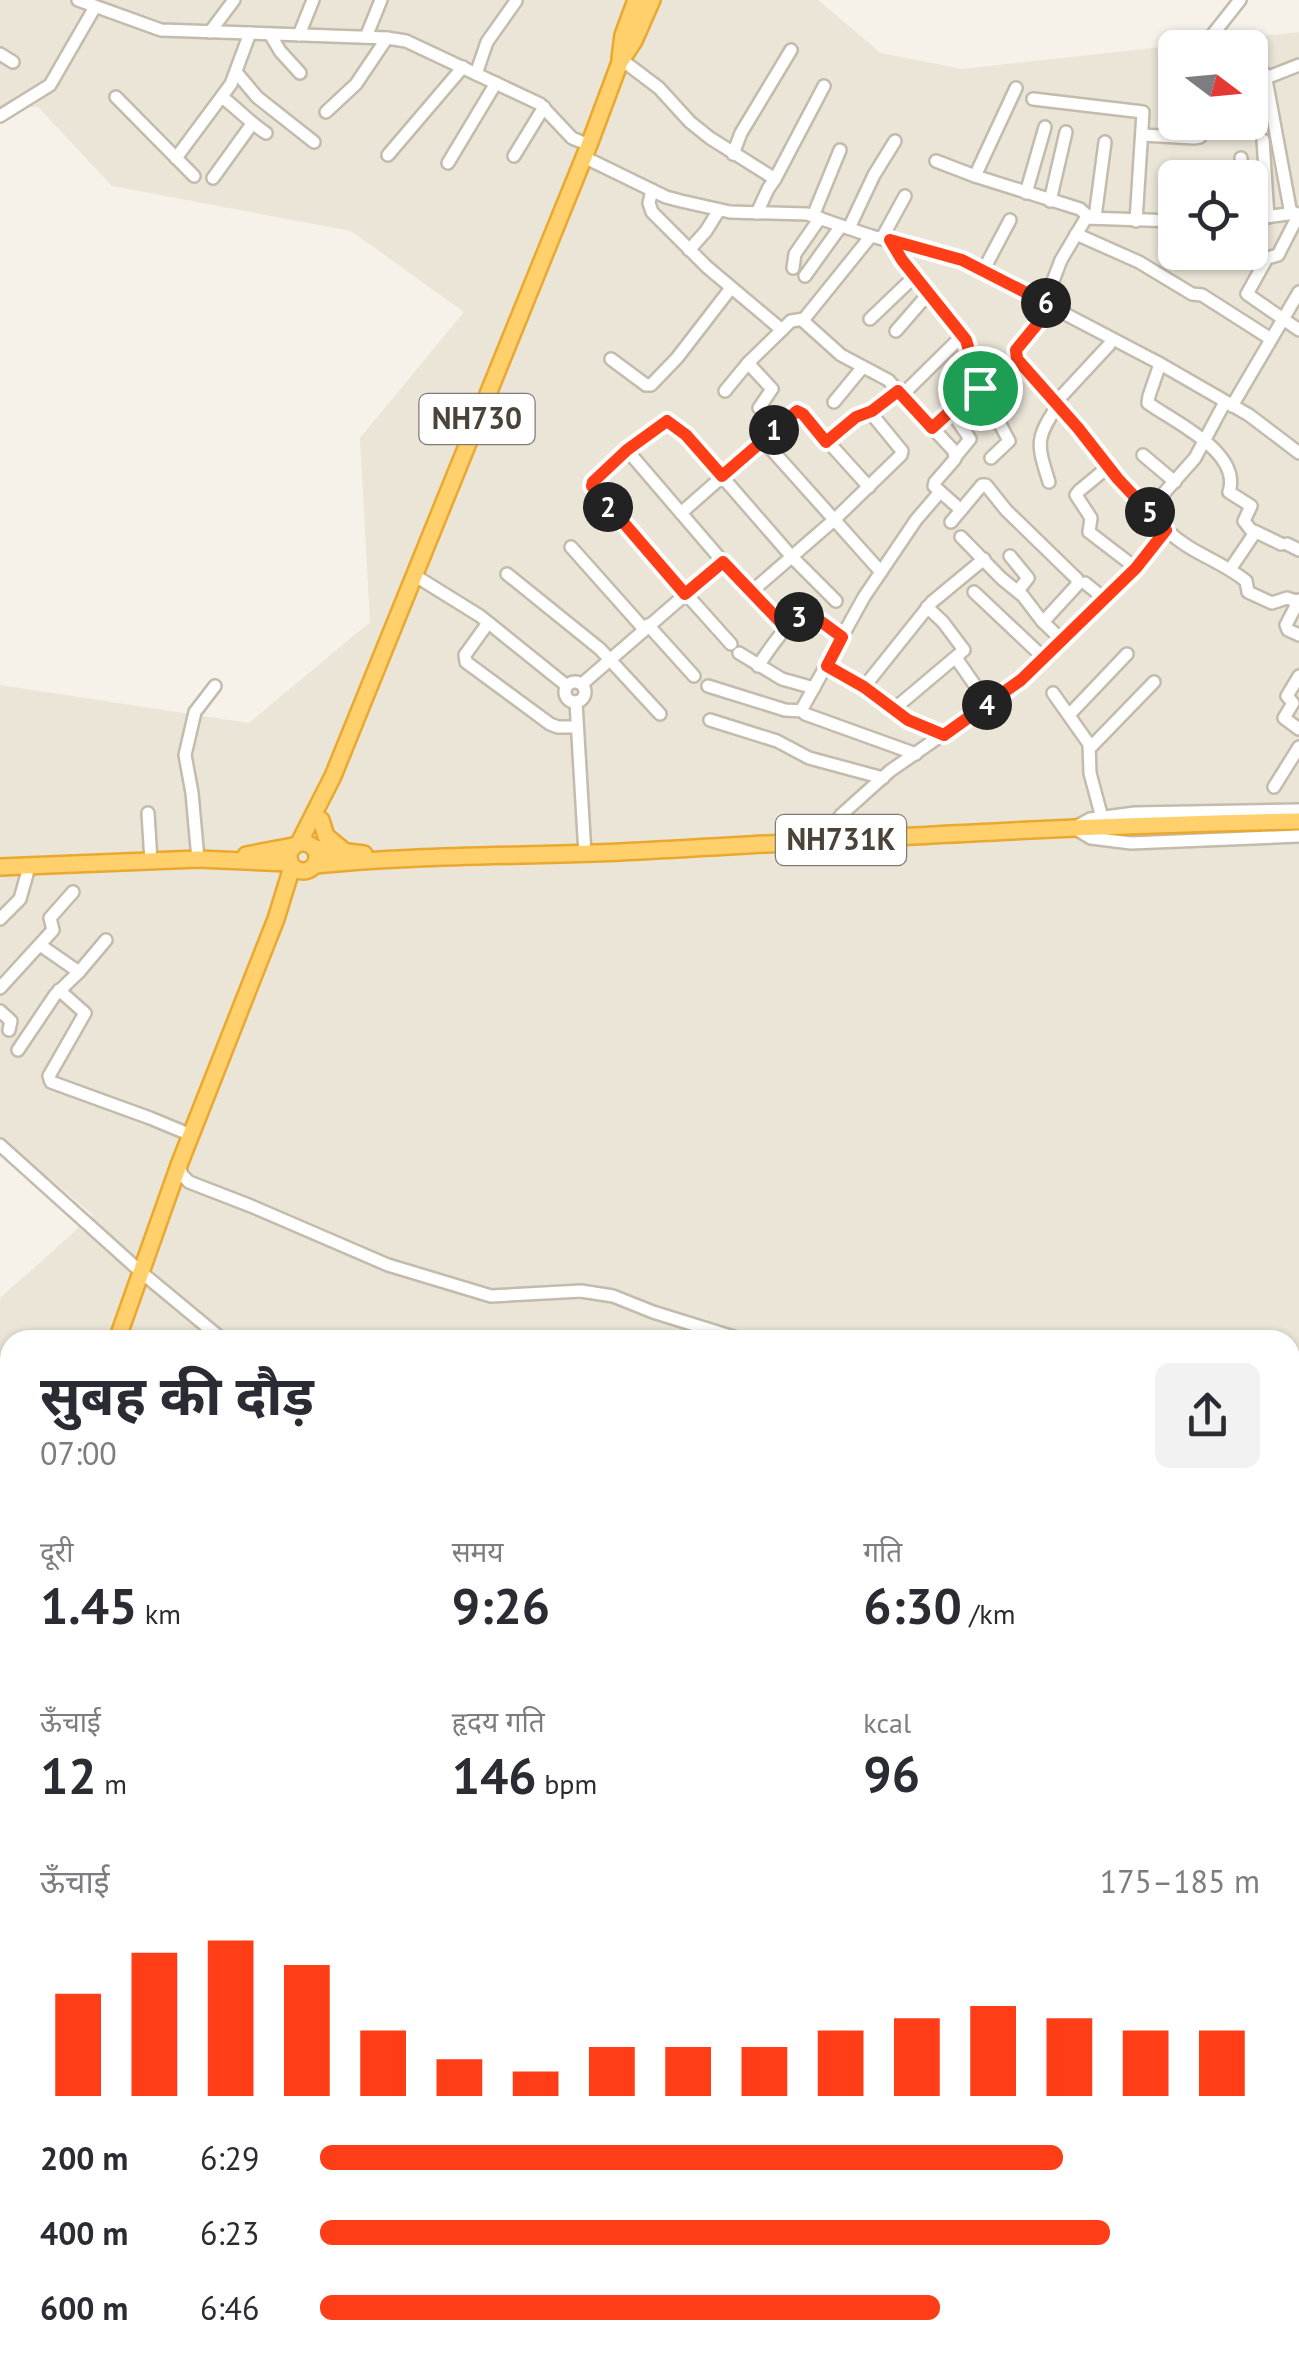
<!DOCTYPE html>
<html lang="hi">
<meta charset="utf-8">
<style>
:root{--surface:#fff;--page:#f2f2f3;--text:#2b2b33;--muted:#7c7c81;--accent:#ff3e18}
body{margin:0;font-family:"PT Sans","Noto Sans Devanagari",sans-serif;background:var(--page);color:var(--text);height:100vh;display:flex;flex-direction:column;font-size:38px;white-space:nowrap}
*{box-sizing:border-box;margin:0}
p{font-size:32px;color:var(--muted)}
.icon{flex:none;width:55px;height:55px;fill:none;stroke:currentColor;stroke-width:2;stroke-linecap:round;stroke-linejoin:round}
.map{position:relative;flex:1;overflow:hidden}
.side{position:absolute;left:0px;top:1330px;width:1300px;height:1038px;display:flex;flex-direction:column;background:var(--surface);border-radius:30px 30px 0 0;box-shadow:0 2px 8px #0004}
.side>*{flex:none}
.needle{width:65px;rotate:106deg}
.fabs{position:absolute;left:1158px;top:30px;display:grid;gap:20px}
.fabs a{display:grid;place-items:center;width:110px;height:110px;border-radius:15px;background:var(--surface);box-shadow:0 2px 8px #0004;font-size:50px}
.pin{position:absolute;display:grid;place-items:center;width:85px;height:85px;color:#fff;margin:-42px;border:5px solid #fff;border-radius:50%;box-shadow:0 2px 10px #0007}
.km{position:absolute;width:50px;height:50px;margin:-25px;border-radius:50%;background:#222;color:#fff;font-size:28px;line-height:50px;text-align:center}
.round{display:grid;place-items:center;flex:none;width:105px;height:105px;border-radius:15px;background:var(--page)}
.head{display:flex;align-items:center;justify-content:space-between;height:170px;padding:0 40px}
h1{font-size:55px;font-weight:700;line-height:75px}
.stats{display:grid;grid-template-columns:repeat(3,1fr);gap:15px;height:170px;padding:10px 40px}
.stats div{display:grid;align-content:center}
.stats b{font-size:50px;font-weight:700}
.stats small{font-size:28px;font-weight:400}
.stats p{font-size:28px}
.chart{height:280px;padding:20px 40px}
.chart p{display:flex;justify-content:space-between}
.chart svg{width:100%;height:180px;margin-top:10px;stroke:var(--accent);stroke-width:6}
ul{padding:0 40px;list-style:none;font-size:32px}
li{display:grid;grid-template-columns:160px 120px 1fr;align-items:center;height:75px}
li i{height:25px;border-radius:12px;background:var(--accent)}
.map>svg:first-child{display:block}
.residential{fill:#eae5d7;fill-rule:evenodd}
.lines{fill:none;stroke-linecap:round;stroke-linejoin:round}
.minor-casing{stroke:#c3bbab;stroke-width:16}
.highway-casing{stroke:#eaa82f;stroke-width:20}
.minor{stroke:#fff;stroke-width:11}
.highway{stroke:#ffd06c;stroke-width:15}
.rail{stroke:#999;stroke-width:2.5;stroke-dasharray:12 12;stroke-linecap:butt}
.route-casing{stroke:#fff;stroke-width:20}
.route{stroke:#ff3e18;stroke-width:12}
.labels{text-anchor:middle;stroke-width:8;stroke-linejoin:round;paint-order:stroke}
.shield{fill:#fff;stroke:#817b73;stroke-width:2.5}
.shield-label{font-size:30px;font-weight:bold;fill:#4b4337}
</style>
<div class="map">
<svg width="1299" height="2367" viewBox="0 0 1299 2367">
<rect width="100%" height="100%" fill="#f6f2ea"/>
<!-- residential -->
<path class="residential" d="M 0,0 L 818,0 L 881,53 L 962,69 L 1299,32 L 1299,2367 L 78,2367 L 80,2358 L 1290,2358 L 1290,1340 L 10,1340 L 10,1676 L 0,1662 L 0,1298 L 93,1215 L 0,1137 L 0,685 L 249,723 L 370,622 L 360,438 L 464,312 L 351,231 L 112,186 L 38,107 L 0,106 ZM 1175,48 L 1250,48 L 1250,122 L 1175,122 ZM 1175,178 L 1250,178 L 1250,252 L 1175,252 Z"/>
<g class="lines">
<!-- minor casing -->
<g class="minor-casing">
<g id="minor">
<path d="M 78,0 L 161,30 L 387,38 L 406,41 L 540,104 L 572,138 L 589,145"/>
<path d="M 210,32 L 234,0"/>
<path d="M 270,34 L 280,51 L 300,73"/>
<path d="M 299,35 L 313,0"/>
<path d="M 366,37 L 381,0"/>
<path d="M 1202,48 L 1240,0"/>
<path d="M 0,54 L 13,62"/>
<path d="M 622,60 L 659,88 L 690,122 L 710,138 L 775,179"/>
<path d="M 236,72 L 257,97 L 314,142"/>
<path d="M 476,74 L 487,42 L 516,1"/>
<path d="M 1250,74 L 1261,71 L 1265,74 L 1291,214"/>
<path d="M 1266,78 L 1299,65"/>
<path d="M 116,97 L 194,176"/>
<path d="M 222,97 C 238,109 249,122 266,133"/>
<path d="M 1033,99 L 1143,112 L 1136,221"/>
<path d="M 326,112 L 356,84 L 387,38"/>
<path d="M 0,116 L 50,85 L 95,7"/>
<path d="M 1143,135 L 1194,138 L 1200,137 L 1209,122"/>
<path d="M 1263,140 L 1268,217"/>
<path d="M 733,154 L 741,133 L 791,50"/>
<path d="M 388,155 L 463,67"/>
<path d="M 514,156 L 544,107"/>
<path d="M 584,157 L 666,197 L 681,201 L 730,212 L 807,214 L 871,236 L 962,260 L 1157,362 L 1249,415 L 1299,453"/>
<path d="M 176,158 L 231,84 L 250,33"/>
<path d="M 1241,158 L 1242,178"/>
<path d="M 936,161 L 975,176 L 1080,209 L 1089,217"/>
<path d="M 448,163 L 496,83"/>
<path d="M 975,176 L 1016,88"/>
<path d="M 213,178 L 252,124"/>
<path d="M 652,190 L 649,203 L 652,212 L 707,267 L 782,330"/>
<path d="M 1026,193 L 1045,127"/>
<path d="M 1050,201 L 1066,132"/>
<path d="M 757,213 L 768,189 L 775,179 L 824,86"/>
<path d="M 1299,214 L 1278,255 L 1267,258 L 1247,294 L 1299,330"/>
<path d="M 813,216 L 840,150"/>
<path d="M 1095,217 L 1105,142"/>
<path d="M 1250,219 L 1295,213"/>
<path d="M 849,228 L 874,175 L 895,141"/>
<path d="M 1076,234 L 1139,262 L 1192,294 L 1202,295 L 1271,339"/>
<path d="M 882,238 L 905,196"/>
<path d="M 891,240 L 903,260 L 966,340 L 981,388 L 1009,441 L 991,458"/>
<path d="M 689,250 L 706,231 L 719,210"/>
<path d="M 793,268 L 795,254 L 820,218"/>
<path d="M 983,271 L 1010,220"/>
<path d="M 805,276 L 841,226"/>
<path d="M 1045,302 L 1061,260 L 1086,218 L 1175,221"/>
<path d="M 1052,306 L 1016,350 L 1017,359 C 1037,382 1059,404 1078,428 C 1106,464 1135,500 1169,532 C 1192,554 1222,561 1246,581 L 1248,592 L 1272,603 L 1287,598 L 1299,602"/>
<path d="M 870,319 L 915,276"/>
<path d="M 802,320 L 841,355 L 888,380 L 954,451 L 955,459 L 935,482 L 934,486 L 961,510"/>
<path d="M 896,331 L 929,293"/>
<path d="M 611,359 L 646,385 L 651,385 L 677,358 L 731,288"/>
<path d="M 748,363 L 772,389 L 759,408"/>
<path d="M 1160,364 L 1149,396 L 1148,403 C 1174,422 1242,452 1229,492 L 1251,506 L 1244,521 L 1254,534 L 1231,568"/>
<path d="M 725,391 L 748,363 L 791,321 L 804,319 L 871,236"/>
<path d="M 902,395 L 963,335"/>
<path d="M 834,402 L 862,368"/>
<path d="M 1056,402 L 1109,345"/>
<path d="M 1232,406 L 1299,292"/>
<path d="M 951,411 L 970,439 L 956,456"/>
<path d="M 932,429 L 967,396 L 981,388"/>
<path d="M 763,440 L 881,572"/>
<path d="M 826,442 L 856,417 L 873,411 L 898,391"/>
<path d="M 627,450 L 723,562 L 786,628"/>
<path d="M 1143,455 L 1175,482"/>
<path d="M 1108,467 L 1079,491 L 1076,495 L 1091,518 L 1089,532 L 1136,568"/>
<path d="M 1049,482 C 1037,444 1035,439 1058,405"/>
<path d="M 1149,510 L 1195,458 L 1225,402"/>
<path d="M 681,513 L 797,411 L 803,414 L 869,487"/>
<path d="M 951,522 L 982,485 L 986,485 L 1006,510 L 1077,579 L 1077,585 L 1043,622"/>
<path d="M 1254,531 L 1281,544"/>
<path d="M 961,537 L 1001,578 L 1023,596 L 1042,621 L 1063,641"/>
<path d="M 1287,544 L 1299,550"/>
<path d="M 571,547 L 644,629"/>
<path d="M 1010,556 L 1028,578 L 1018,591"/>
<path d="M 507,574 L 600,649 L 660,714"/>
<path d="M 414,575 L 480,616 L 567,686"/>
<path d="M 1085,583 L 1105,599"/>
<path d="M 751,592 L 834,520 L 901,455 L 902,451 L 870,412"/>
<path d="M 974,592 L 1044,658"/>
<path d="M 1299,600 L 1286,625 L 1288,630 L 1299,635"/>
<path d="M 488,623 L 465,655 L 466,662 L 550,724 L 558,727 L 577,727"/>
<path d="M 648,625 L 694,676"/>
<path d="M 731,644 L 592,489 L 593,482 L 627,450 L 663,422 L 671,422 L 686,435 L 792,557 L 836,601"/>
<path d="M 739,653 L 782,679 L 814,688"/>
<path d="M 956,658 L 988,704"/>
<path d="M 758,666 C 766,654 794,611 809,612 C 815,613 836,632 842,637"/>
<path d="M 827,666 L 864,687 L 908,720 L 944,735"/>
<path d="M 1299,676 L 1287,696 L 1293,703 L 1284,718 L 1299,729"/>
<circle cx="575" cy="692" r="10"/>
<path d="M 582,684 L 723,562"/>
<path d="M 708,686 L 785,710 L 802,711"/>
<path d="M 864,687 L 932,602 L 984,559"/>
<path d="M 1053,693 L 1089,744 L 1090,773 L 1102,818"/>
<path d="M 576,702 L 585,854"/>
<path d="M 894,709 L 964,650 L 943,622 L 927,607"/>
<path d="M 1069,715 L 1127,654"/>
<path d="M 710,720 L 777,741 L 809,758 L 883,778"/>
<path d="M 1090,748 L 1154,682"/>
<path d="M 916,754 L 805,714 L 802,709 L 864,597 L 916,520 L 940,492"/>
<path d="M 1274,787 L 1299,747"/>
<path d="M 148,813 L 151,861"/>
<path d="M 1077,826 L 1090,819 L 1135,813 L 1299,810"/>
<path d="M 1074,828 L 1091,838 L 1131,843 L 1299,836"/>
<path d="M 830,841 L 835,824 L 841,815 L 890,771 L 1021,680 L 1136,568 L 1166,530"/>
<path d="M 198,859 L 192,793 L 185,755 L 195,712 L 215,686"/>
<path d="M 0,919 L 20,899 L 29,867"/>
<path d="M 40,945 L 79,972"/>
<path d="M 0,988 L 53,930 L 50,918 L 73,892"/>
<path d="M 59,990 L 85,1013 L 49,1076 L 51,1082 L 150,1118 L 191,1135"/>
<path d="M 0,1011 L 11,1021 L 9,1030"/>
<path d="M 18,1050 L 55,995 L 79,972 L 106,940"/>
<path d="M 0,1145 L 141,1272 L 223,1340"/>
<path d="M 179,1165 L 182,1175 L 189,1182 L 251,1206 L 388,1265 L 491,1296 L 581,1291 L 613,1296 L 653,1312 L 743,1340"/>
<path d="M 1290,1453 L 1299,1456"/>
<path d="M 1290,1672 L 1299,1652"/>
<path d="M 0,1807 L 10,1807"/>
<path d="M 0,1847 L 10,1850"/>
<path d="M 1290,1890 L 1299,1871"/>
<path d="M 1290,1907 L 1299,1911"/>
<path d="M 1290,2017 L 1299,2021"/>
<path d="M 1290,2266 L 1299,2244"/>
<path d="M 1290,2293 L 1299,2301"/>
<path d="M 81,2358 L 98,2367"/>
<path d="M 264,2358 L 267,2367"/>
<path d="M 400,2358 L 427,2367"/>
<path d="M 517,2358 L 533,2367"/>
<path d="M 28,2367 L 36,2367"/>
<path d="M 58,2367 L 63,2358"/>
<path d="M 360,2367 L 363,2358"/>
<path d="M 499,2367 L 504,2358"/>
<path d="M 623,2367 L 627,2358"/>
<path d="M 1106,2367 L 1111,2358"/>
<path d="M 1245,2367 L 1249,2358"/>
</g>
</g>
<!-- highway casing -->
<g class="highway-casing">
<g id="highway">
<path d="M 620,58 L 623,35 L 636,0"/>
<path d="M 321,820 L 326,836 L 343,850"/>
<circle cx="303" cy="857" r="14"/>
<path d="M 299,843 L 333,776 L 589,145 L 620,62 L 634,41 L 652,0"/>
<path d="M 314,848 L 364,854"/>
<path d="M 246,855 L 293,846"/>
<path d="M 315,865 C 423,854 532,857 640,851 C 860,839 1079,825 1299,821"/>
<path d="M 0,867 L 198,859 L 289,863"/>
<path d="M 117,1340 L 179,1165 L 276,919 L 292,867"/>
<path d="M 0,1651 L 10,1623"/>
<path d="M 0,1692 L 10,1663"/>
</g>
</g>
<!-- minor -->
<use href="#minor" class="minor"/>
<!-- highway -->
<use href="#highway" class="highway"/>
<!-- rail -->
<g class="rail">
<path d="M 1290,1709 L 1299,1689"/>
<path d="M 1290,1747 L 1299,1727"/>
<path d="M 991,2367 L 995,2358"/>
<path d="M 1020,2367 L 1024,2358"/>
</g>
</g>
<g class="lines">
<!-- route casing -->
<g class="route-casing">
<path id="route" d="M 890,240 L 962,260 L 1052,306 L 1016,350 L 1017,359 L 1078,428 L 1118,479 L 1166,530 L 1136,568 L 1021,680 L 944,735 L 908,720 L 864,687 L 827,666 L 842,637 L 808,612 L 786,628 L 723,562 L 685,594 L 592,486 L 593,482 L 627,450 L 667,421 L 686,435 L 722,476 L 797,411 L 803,414 L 826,442 L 856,417 L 872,411 L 898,391 L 932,428 L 967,396 L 980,388 L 966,340 L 902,260 Z"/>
</g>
<!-- route -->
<use href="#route" class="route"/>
</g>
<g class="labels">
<!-- shield labels -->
<g class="shield">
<rect x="419.5" y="394" width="115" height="50" rx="8"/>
<rect x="776" y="815" width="130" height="50" rx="8"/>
</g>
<g class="shield-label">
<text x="477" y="429">NH730</text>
<text x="841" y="850">NH731K</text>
</g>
</g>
</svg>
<div class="fabs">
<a><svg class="needle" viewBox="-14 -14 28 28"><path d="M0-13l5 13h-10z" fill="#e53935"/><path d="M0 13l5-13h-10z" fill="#7c7c81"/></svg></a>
<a><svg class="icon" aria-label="locate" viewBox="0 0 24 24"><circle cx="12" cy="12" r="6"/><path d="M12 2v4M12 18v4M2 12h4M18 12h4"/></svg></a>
</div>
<div class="pin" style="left:980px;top:388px;background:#1e9e55"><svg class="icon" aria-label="arrive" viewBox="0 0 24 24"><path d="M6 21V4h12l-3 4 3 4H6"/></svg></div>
<b class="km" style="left:774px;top:430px">1</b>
<b class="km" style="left:608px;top:507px">2</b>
<b class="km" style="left:799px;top:617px">3</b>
<b class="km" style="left:987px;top:705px">4</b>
<b class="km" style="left:1150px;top:512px">5</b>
<b class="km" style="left:1046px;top:303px">6</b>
<section class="side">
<div class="head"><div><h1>सुबह की दौड़</h1><p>07:00</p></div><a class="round"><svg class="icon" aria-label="share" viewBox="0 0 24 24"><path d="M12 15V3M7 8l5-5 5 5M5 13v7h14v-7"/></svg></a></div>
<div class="stats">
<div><p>दूरी</p><b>1.45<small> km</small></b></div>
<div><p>समय</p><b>9:26</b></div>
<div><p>गति</p><b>6:30<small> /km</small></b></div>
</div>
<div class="stats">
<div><p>ऊँचाई</p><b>12<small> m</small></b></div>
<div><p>हृदय गति</p><b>146<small> bpm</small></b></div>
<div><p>kcal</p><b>96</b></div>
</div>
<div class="chart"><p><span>ऊँचाई</span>175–185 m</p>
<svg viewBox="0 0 160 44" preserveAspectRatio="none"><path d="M5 44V19M15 44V9M25 44V6M35 44V12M45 44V28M55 44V35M65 44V38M75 44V32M85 44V32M95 44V32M105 44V28M115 44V25M125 44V22M135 44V25M145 44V28M155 44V28"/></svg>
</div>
<ul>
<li><b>200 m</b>6:29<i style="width:79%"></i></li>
<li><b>400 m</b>6:23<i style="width:84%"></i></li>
<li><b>600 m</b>6:46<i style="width:66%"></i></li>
</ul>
</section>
</div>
